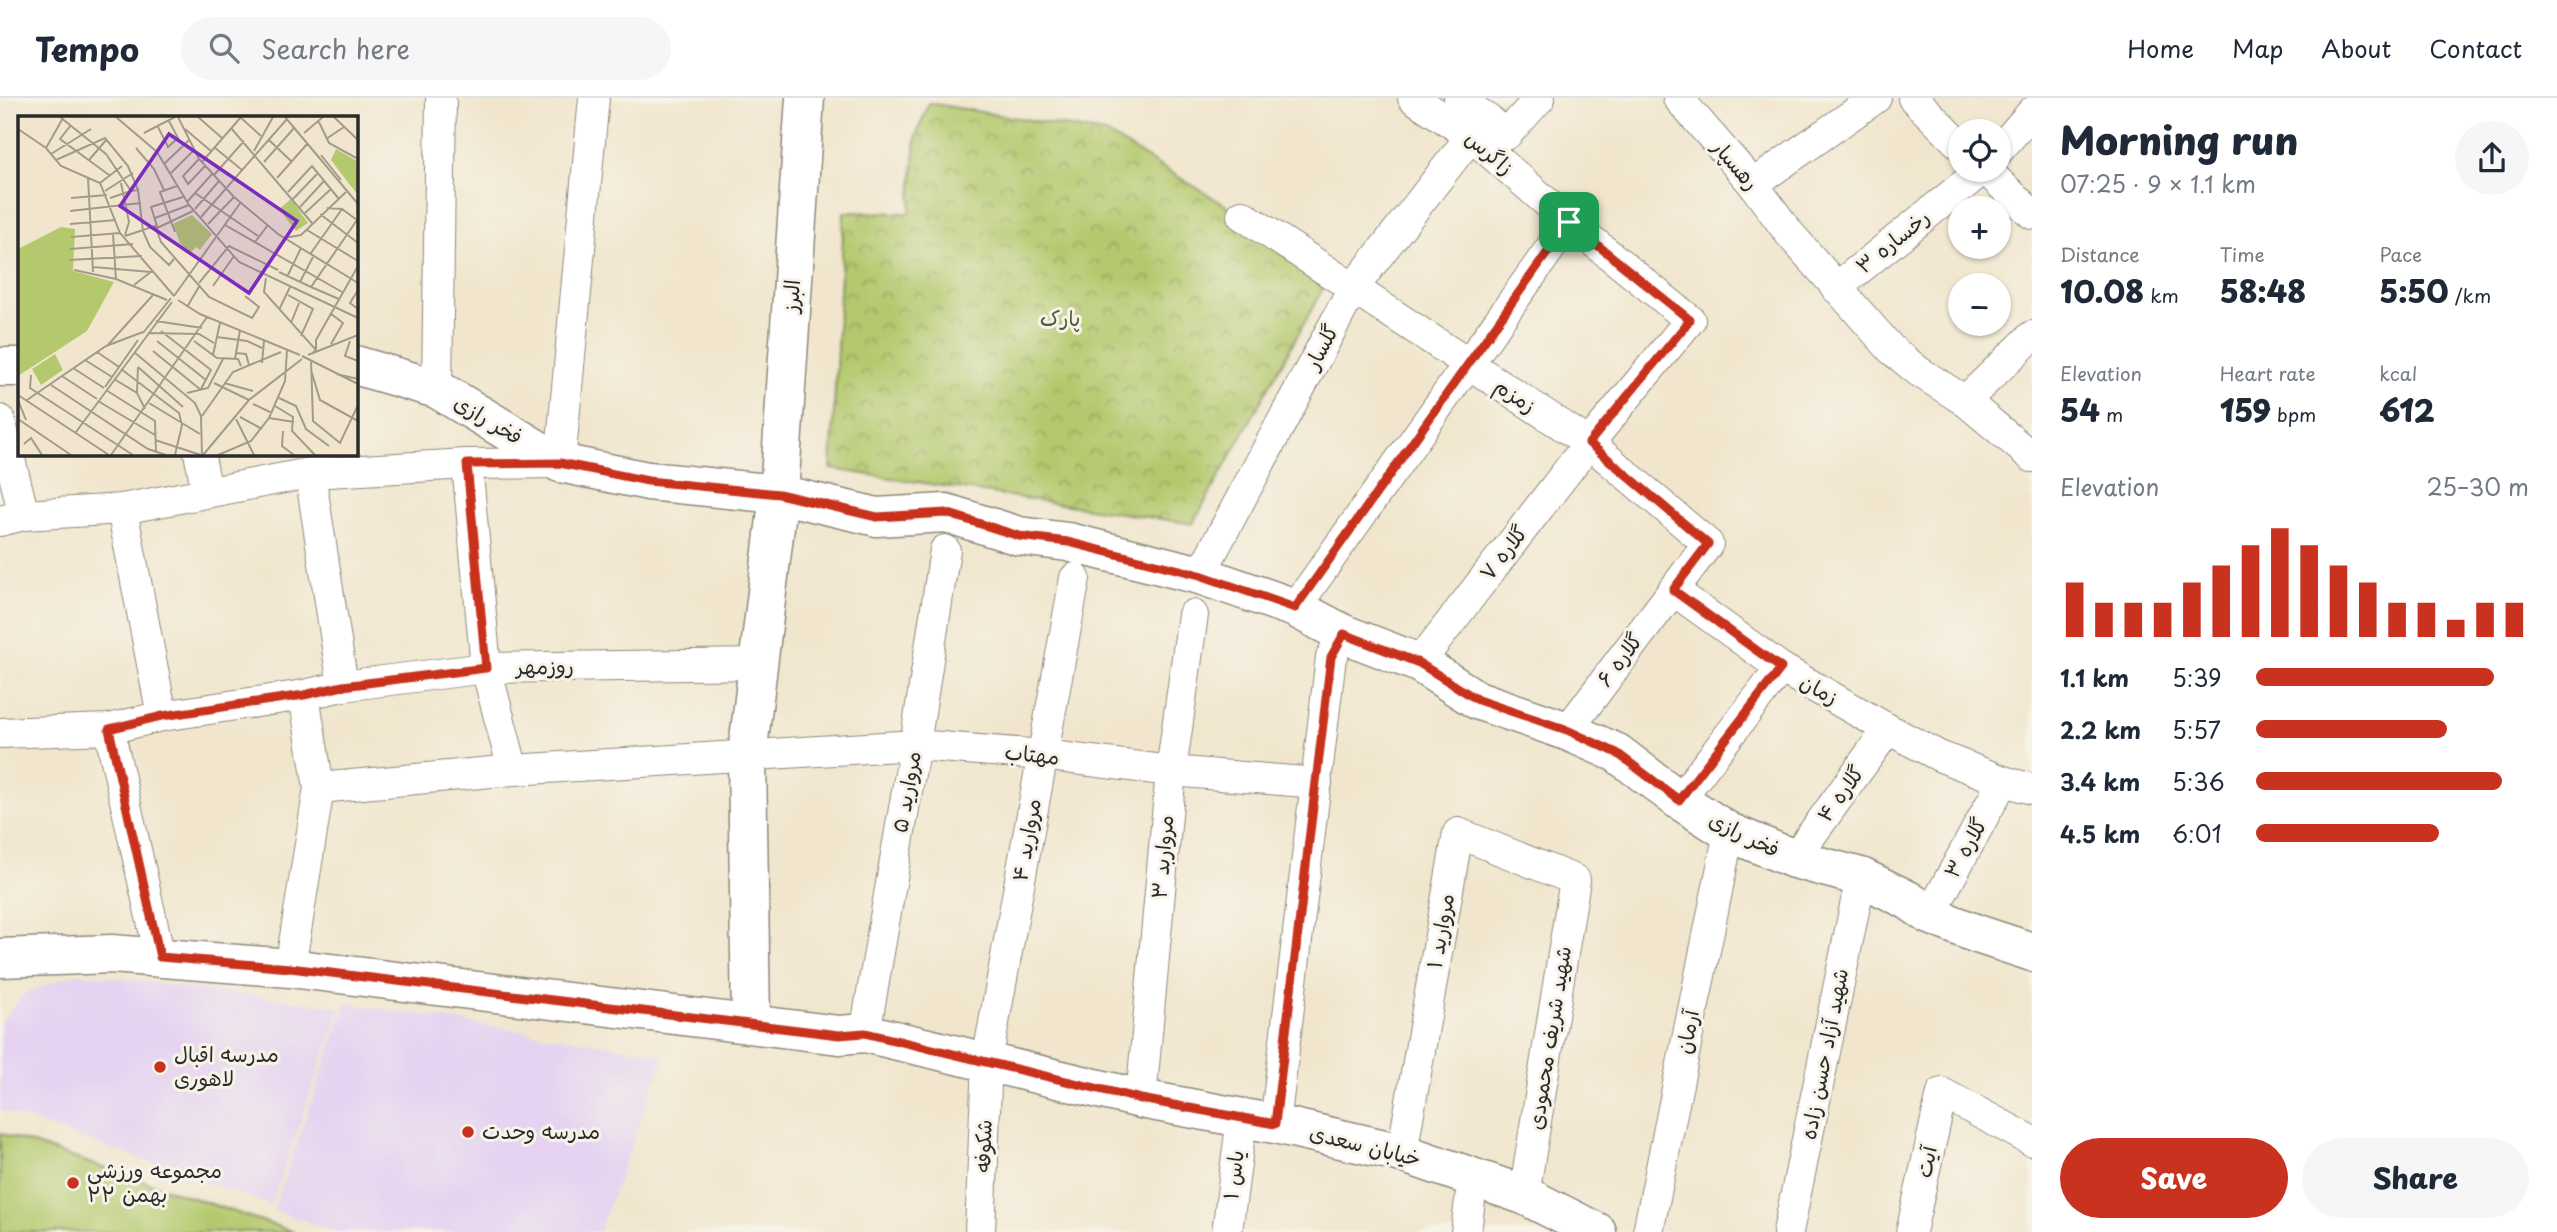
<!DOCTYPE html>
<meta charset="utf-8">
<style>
:root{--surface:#fff;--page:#f6f6f7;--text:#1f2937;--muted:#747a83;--line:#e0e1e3;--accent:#c8321e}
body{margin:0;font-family:"Playpen Sans","Playpen Sans Arabic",sans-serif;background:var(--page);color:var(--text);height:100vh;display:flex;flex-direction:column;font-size:26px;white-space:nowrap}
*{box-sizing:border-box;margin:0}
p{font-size:23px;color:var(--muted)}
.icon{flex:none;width:38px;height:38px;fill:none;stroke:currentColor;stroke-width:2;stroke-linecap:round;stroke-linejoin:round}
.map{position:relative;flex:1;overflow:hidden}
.side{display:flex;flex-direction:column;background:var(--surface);width:525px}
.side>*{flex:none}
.tools{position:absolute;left:1948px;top:21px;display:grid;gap:14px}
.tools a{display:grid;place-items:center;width:63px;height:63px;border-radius:50%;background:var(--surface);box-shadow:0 2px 5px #0004;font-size:35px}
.pin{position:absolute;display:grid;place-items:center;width:60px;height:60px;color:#fff;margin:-30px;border-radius:14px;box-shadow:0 4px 10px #0006}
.round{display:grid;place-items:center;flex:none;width:74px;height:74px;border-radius:37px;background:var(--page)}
.head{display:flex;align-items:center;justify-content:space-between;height:119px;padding:0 28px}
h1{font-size:38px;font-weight:800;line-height:52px}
.metrics{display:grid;grid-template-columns:repeat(3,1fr);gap:10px;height:119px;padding:7px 28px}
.metrics div{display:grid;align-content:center}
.metrics b{font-size:30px;font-weight:800}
.metrics small{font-size:19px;font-weight:400}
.metrics p{font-size:19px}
.chart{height:196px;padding:14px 28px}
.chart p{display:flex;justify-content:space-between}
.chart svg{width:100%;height:126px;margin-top:7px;stroke:var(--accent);stroke-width:6}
.primary-button{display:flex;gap:14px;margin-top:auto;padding:14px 28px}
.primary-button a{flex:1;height:80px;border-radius:42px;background:var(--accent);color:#fff;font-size:28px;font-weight:800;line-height:80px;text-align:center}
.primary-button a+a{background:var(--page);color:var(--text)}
ul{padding:0 28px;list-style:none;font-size:23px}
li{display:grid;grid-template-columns:112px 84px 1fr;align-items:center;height:52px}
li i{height:18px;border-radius:9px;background:var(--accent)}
header{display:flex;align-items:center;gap:42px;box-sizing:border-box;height:98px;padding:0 35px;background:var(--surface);border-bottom:2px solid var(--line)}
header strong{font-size:33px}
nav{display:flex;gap:38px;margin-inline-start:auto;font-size:24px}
.search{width:490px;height:63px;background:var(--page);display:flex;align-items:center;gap:18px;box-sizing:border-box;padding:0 24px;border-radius:38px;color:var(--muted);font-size:26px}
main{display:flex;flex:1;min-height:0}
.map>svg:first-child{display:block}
.built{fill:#e5d3f1}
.park{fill:url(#park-crowns);stroke:#707a4c;stroke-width:2}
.pitch{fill:#b4c96d;stroke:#707a4c;stroke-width:2}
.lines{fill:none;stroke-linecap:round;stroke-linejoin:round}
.street-casing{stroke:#8e887c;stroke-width:32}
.secondary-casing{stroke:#8e887c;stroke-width:41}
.street{stroke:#fff;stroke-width:30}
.secondary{stroke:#fff;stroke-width:38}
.route-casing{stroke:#fff;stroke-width:14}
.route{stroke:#c8321e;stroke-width:9}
.poi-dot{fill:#c8321e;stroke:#f7f3e8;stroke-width:2.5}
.labels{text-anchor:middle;stroke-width:6;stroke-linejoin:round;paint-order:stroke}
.street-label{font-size:21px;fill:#2b2b2b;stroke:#f7f3e8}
.park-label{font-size:21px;fill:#545a3f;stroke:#f7f3e8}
.poi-label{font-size:21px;fill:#2b2b2b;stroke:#f7f3e8;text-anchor:start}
.inset-road{fill:none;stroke:#a29b8c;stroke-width:2}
.view{fill:#7b2cbf;fill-opacity:0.15;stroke:#7b2cbf;stroke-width:3.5}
.inset-edge{fill:none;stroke:#2b2b2b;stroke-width:3.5}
</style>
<header>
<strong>Tempo</strong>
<div class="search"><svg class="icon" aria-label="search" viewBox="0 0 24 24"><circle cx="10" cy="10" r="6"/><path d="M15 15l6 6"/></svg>Search here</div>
<nav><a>Home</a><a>Map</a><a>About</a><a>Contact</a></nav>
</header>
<main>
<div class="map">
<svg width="2032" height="1134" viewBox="0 0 2032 1134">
<defs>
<pattern id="park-crowns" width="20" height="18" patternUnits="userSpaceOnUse" patternTransform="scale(1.75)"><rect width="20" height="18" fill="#b4c96d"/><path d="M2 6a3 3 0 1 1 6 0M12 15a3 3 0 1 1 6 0" fill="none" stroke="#93a35a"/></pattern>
</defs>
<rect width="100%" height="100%" fill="#f7f3e8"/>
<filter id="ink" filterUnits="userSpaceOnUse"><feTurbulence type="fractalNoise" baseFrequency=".0143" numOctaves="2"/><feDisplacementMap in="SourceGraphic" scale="14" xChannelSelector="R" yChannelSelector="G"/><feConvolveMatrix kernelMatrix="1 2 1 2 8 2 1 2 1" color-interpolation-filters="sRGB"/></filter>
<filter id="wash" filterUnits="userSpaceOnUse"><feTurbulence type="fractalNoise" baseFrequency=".00686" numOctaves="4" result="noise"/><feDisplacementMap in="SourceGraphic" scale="28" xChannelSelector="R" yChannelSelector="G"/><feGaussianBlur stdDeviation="1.57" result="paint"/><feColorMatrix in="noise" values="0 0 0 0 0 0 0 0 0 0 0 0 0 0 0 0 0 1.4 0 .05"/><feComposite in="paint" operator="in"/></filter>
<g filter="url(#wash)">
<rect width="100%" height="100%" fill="#f1e6cd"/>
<!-- built -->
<g class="built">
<path d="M 78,875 L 341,909 L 271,1107 L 0,1012 L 0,926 L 23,896 Z"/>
<path d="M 346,905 L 665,956 L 599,1134 L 338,1134 L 273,1112 Z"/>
</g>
<!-- park -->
<path class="park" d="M 929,5 L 1105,35 L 1242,117 L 1323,191 L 1193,426 L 831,371 L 844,114 L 910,115 L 916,38 Z"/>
<!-- pitch -->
<path class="pitch" d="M 0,1035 L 294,1134 L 0,1134 Z"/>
</g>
<g filter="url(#ink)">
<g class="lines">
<!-- street casing -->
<g class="street-casing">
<g id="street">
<path d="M 1413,0 L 1471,38 L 1569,124 L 1690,222 L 1589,345 L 1419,565"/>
<path d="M 1459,0 L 1507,36 L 1540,0"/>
<path d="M 1678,0 L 1753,86 L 1789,135 L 1891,251 L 1918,273 L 1965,303 L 2032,238"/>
<path d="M 1913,0 L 1960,47"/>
<path d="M 1998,53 L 2032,14"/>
<path d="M 1986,72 L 2032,116"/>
<path d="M 1753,86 L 1876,0"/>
<path d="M 1242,117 L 1589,345 L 1708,446 L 1567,633"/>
<path d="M 1836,190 L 1982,72"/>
<path d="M 437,291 L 441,0"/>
<path d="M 1965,303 L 2032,359"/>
<path d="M 0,322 L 24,417"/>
<path d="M 199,355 L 207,393"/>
<path d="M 467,366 L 486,570 L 513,672"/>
<path d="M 310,375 L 343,588"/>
<path d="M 122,411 L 162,618"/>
<path d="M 0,423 L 24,417 L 122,411 L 310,375 L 467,366 L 560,365 L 594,0"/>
<path d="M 1200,477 L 1354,189 L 1471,38"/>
<path d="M 1673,492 L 1781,570 L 1888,631 L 1939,658 L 2003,683 L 2032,691"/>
<path d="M 1295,510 L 1569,124"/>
<path d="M 109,631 L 160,859"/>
<path d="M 0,635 L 109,631 L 162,618 L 304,597 L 343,588 L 486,570 L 759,566"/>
<path d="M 319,690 L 513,672 L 915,647 L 1043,657 L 1171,673 L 1317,685"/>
<path d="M 1679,702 L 1781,570"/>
<path d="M 1794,761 L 1888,631"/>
<path d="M 1930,817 L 2003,683"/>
<path d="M 290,870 L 319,690 L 304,597"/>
<path d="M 865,935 L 915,647 L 945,452"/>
<path d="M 1141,1001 L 1171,673 L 1193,517"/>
<path d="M 1275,1026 L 1331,559 L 1344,536"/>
<path d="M 1402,1055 L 1458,735 L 1575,782 L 1524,1097"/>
<path d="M 980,1134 L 987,963 L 1075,480"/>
<path d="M 1227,1134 L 1242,1020"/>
<path d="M 1466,1134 L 1473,1078"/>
<path d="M 1648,1134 L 1729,734"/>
<path d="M 1788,1134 L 1861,779"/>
<path d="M 1911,1134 L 1942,995 L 2032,1043"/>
</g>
</g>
<!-- secondary casing -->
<g class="secondary-casing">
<g id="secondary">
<path d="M 355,267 L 437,291 L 560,365 L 648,383 L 779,396 L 877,419 L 946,415 L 1019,438 L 1068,444 L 1200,477 L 1295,510 L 1344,536 L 1419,565 L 1477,602 L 1567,633 L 1617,655 L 1679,702 L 1729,734 L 1794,761 L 1861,779 L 1908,802 L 1930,817 L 1977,836 L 2032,854"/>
<path d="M 0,269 L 19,269"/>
<path d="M 0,860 L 112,856 L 290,870 L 839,937 L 865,935 L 1141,1001 L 1275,1026 L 1402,1055 L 1524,1097 L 1597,1134"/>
<path d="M 751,925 L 747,658 L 779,396 L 805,0"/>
</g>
</g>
<!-- street -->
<use href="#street" class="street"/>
<!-- secondary -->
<use href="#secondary" class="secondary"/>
</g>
</g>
<g class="lines" filter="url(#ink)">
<!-- route casing -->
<g class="route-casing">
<path id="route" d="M 1569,124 L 1690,222 L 1589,345 L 1708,446 L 1673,492 L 1781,570 L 1679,702 L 1617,655 L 1567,632 L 1478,602 L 1419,565 L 1344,536 L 1331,559 L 1275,1026 L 1141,1001 L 865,935 L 839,937 L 290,870 L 160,859 L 109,631 L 162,618 L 304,597 L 343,588 L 486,570 L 467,366 L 560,365 L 648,383 L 779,396 L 877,419 L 946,415 L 1019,438 L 1068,444 L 1200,477 L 1295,510 Z"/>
</g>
<!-- route -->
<use href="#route" class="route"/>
</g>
<!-- markers -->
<g class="poi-dot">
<circle cx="160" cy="969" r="7"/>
<circle cx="468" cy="1034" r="7"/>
<circle cx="73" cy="1085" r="7"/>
</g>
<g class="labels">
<!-- street labels -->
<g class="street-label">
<text transform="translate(1489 55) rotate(40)" y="7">زاگرس</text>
<text transform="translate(1735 67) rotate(49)" y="7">رهسپار</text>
<text transform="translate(1893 144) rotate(-39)" y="7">رخساره ۳</text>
<text transform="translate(792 198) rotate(-86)" y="7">البرز</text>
<text transform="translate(1322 249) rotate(-62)" y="7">گلسار</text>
<text transform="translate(1515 298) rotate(34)" y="7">زمزم</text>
<text transform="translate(488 322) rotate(31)" y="7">فخر رازی</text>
<text transform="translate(1504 455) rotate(-52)" y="7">گلاره ۷</text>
<text transform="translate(1620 562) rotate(-53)" y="7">گلاره ۶</text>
<text transform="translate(545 569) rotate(-1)" y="7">روزمهر</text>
<text transform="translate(1819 592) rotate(29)" y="7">زمان</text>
<text transform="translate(1032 657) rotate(6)" y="7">مهتاب</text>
<text transform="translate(907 694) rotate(-80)" y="7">مروارید ۵</text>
<text transform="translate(1841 696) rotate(-54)" y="7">گلاره ۴</text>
<text transform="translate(1744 737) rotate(26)" y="7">فخر رازی</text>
<text transform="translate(1027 742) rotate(-80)" y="7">مروارید ۴</text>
<text transform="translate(1966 750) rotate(-61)" y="7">گلاره ۳</text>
<text transform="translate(1163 759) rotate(-85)" y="7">مرواربد ۳</text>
<text transform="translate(1441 833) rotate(-80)" y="7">مروارید ۱</text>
<text transform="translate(1688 934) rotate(-79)" y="7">آرمان</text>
<text transform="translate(1550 940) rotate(-81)" y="7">شهید شریف محمودی</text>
<text transform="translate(1825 956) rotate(-79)" y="7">شهید آزاد حسن زاده</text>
<text transform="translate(984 1048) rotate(-88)" y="7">شکوفه</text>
<text transform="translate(1365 1048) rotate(14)" y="7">خیابان سعدی</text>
<text transform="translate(1927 1064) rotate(-78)" y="7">آیت</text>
<text transform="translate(1234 1077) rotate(-83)" y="7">یاس ۱</text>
</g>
<!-- park labels -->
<g class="park-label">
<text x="1060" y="228">پارک</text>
</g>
<!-- poi labels -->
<g class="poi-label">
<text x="174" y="964">مدرسه اقبال<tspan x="174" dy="24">لاهوری</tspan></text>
<text x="482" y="1041">مدرسه وحدت</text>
<text x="87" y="1080">مجموعه ورزشی<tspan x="87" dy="24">۲۲ بهمن</tspan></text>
</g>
</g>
<!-- overview -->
<g transform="translate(18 18)">
<rect width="340" height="340" fill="#f1e6cd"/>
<path d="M 318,33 L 339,45 L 339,78 L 313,44 Z" fill="#b4c96d"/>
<path d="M 174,99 L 194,118 L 182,134 L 178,131 L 172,137 L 162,127 L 155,108 ZM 43,111 L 57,113 L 55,155 L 96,166 L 69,215 L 0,260 L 0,133 Z" fill="#b4c96d"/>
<path d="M 273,83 L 290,107 L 278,115 L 261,93 ZM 37,238 L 45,254 L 23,269 L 14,253 Z" fill="#b4c96d"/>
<path class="inset-road" d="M 42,1 L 88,38 L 113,75 L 120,74 L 125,115 L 132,131 L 151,149 L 156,143M 98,1 L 139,36 L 171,89 L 221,146 L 340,202M 160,1 L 181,43 L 216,81 L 260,118 L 340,167M 180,1 L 204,22M 222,1 L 243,20M 267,1 L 340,88M 316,1 L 340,24M 300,4 L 311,27 L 340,43M 53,9 L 42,23 L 91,59M 140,11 L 150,31 L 160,22 L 151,5M 213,12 L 294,107M 0,13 L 28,32 L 43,50 L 82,67 L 102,117 L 156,180M 167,13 L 193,35M 126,17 L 157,1M 286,17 L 305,1M 308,23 L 326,11M 251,24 L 273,45M 196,31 L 224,54M 28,32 L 45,2M 118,32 L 136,53 L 146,74M 236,35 L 255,1M 33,38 L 73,13M 303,39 L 323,64M 181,43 L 165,60 L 170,68 L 187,50M 38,44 L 87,22 L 110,50 L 120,74M 71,44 L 89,23M 184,46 L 223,1M 246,46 L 277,11M 146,48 L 171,24M 153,57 L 176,34M 196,59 L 226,25M 70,62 L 75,156M 259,62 L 290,27M 82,67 L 104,50M 103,67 L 111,106 L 107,119M 87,75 L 115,57M 270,76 L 294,50 L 321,83M 177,77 L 240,120M 53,82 L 89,79M 92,82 L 113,75M 275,83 L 299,58M 169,86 L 194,58M 282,91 L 306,65M 309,92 L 324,93 L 339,104M 177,93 L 201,65M 52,95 L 123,87M 287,97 L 313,73M 302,98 L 340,127M 183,101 L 269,3M 137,102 L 171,89M 52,108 L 98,104M 190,108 L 216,81M 207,109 L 324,176M 139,112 L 175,95M 140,113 L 133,91 L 165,81M 289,114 L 340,145M 157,116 L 142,76 L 159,70M 95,118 L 98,163M 107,120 L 137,110 L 143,126 L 191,181 L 234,202 L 241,191 L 227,180M 53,121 L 102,117M 266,122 L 283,119 L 328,76M 237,126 L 250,109M 52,133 L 115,128M 293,137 L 324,93M 51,144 L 124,140M 75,151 L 133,156M 56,154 L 98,163 L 149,184M 261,156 L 293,171M 269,161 L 283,132M 248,162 L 246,176 L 298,234 L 295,236M 282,166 L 296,139M 181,167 L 211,130 L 260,154M 116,169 L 134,155M 195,170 L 216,140M 340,174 L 332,187 L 340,193M 270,179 L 295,193 L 283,220M 156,180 L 223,86M 321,183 L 293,171 L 339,104M 160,184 L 182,198 L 282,239M 169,191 L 182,169M 261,194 L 272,171M 312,197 L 325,207 L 313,228M 138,205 L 184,212M 273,207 L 281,187M 143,215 L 193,254 L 183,273M 125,217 L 153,182M 130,217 L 181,218 L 196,227M 199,221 L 229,225 L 244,232M 139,225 L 188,264M 176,225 L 199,242 L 220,243 L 223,250M 332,225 L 327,240 L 340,245M 89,230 L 135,179M 298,234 L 298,224 L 340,150M 135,235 L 183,274M 79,236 L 101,251M 116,236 L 177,287 L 183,300 L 184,339M 218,237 L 228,238 L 231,249M 195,239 L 202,207M 290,239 L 340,219M 284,240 L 340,268M 217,243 L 222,214M 67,244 L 94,261M 293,244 L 295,305 L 322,327 L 340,289M 244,247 L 246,225M 120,251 L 165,291M 55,252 L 86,272M 103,253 L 161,297 L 164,309 L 157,339M 293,254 L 302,284 L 340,305M 318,258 L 340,263M 13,259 L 12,272 L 115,339M 44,260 L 79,283M 96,263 L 119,277 L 127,293M 196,267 L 231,284M 206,267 L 235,275M 33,269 L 130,333 L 148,339M 87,271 L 120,224M 88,274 L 137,305 L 138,337M 119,277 L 120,251M 169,277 L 190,272 L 205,243M 0,279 L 91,339M 261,282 L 278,290 L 288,313 L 311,330M 0,284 L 8,304M 9,284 L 88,230 L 125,216M 80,285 L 137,319M 131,287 L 182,318M 235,288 L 254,297M 257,290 L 275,301 L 274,315 L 297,339M 184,300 L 215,256 L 263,236M 222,301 L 244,313M 251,302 L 276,306M 0,303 L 53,339M 218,303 L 236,339M 265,315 L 264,330 L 276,339M 58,316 L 154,186M 137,324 L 183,339M 6,328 L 13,322 L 24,339M 93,339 L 189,201M 185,339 L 231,284 L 284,243M 200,339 L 233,325 L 251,302 L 267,265 L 269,234"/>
<path class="view" d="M 151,18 L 279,105 L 231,177 L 102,90 Z"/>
<rect width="340" height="340" class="inset-edge"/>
</g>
</svg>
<div class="tools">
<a><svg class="icon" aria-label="locate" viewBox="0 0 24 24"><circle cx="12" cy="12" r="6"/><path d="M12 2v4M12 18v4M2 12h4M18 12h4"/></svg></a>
<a>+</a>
<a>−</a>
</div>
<div class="pin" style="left:1569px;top:124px;background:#1e9e55"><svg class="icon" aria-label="arrive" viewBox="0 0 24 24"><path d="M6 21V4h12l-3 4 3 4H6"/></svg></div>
</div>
<section class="side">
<div class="head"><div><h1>Morning run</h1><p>07:25 · 9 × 1.1 km</p></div><a class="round"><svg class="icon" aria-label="share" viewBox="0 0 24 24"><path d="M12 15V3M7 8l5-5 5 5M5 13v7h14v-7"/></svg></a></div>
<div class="metrics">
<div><p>Distance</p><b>10.08<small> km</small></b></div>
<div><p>Time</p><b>58:48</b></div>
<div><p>Pace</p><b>5:50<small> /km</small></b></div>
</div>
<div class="metrics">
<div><p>Elevation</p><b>54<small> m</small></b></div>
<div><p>Heart rate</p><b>159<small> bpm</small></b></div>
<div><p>kcal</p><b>612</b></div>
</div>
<div class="chart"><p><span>Elevation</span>25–30 m</p>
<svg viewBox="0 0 160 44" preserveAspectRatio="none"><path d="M5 44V25M15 44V32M25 44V32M35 44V32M45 44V25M55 44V19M65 44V12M75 44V6M85 44V12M95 44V19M105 44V25M115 44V32M125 44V32M135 44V38M145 44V32M155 44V32"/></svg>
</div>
<ul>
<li><b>1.1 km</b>5:39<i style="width:87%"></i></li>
<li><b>2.2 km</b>5:57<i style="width:70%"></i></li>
<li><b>3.4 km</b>5:36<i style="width:90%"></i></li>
<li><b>4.5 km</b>6:01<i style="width:67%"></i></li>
</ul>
<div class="primary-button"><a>Save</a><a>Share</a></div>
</section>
</main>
